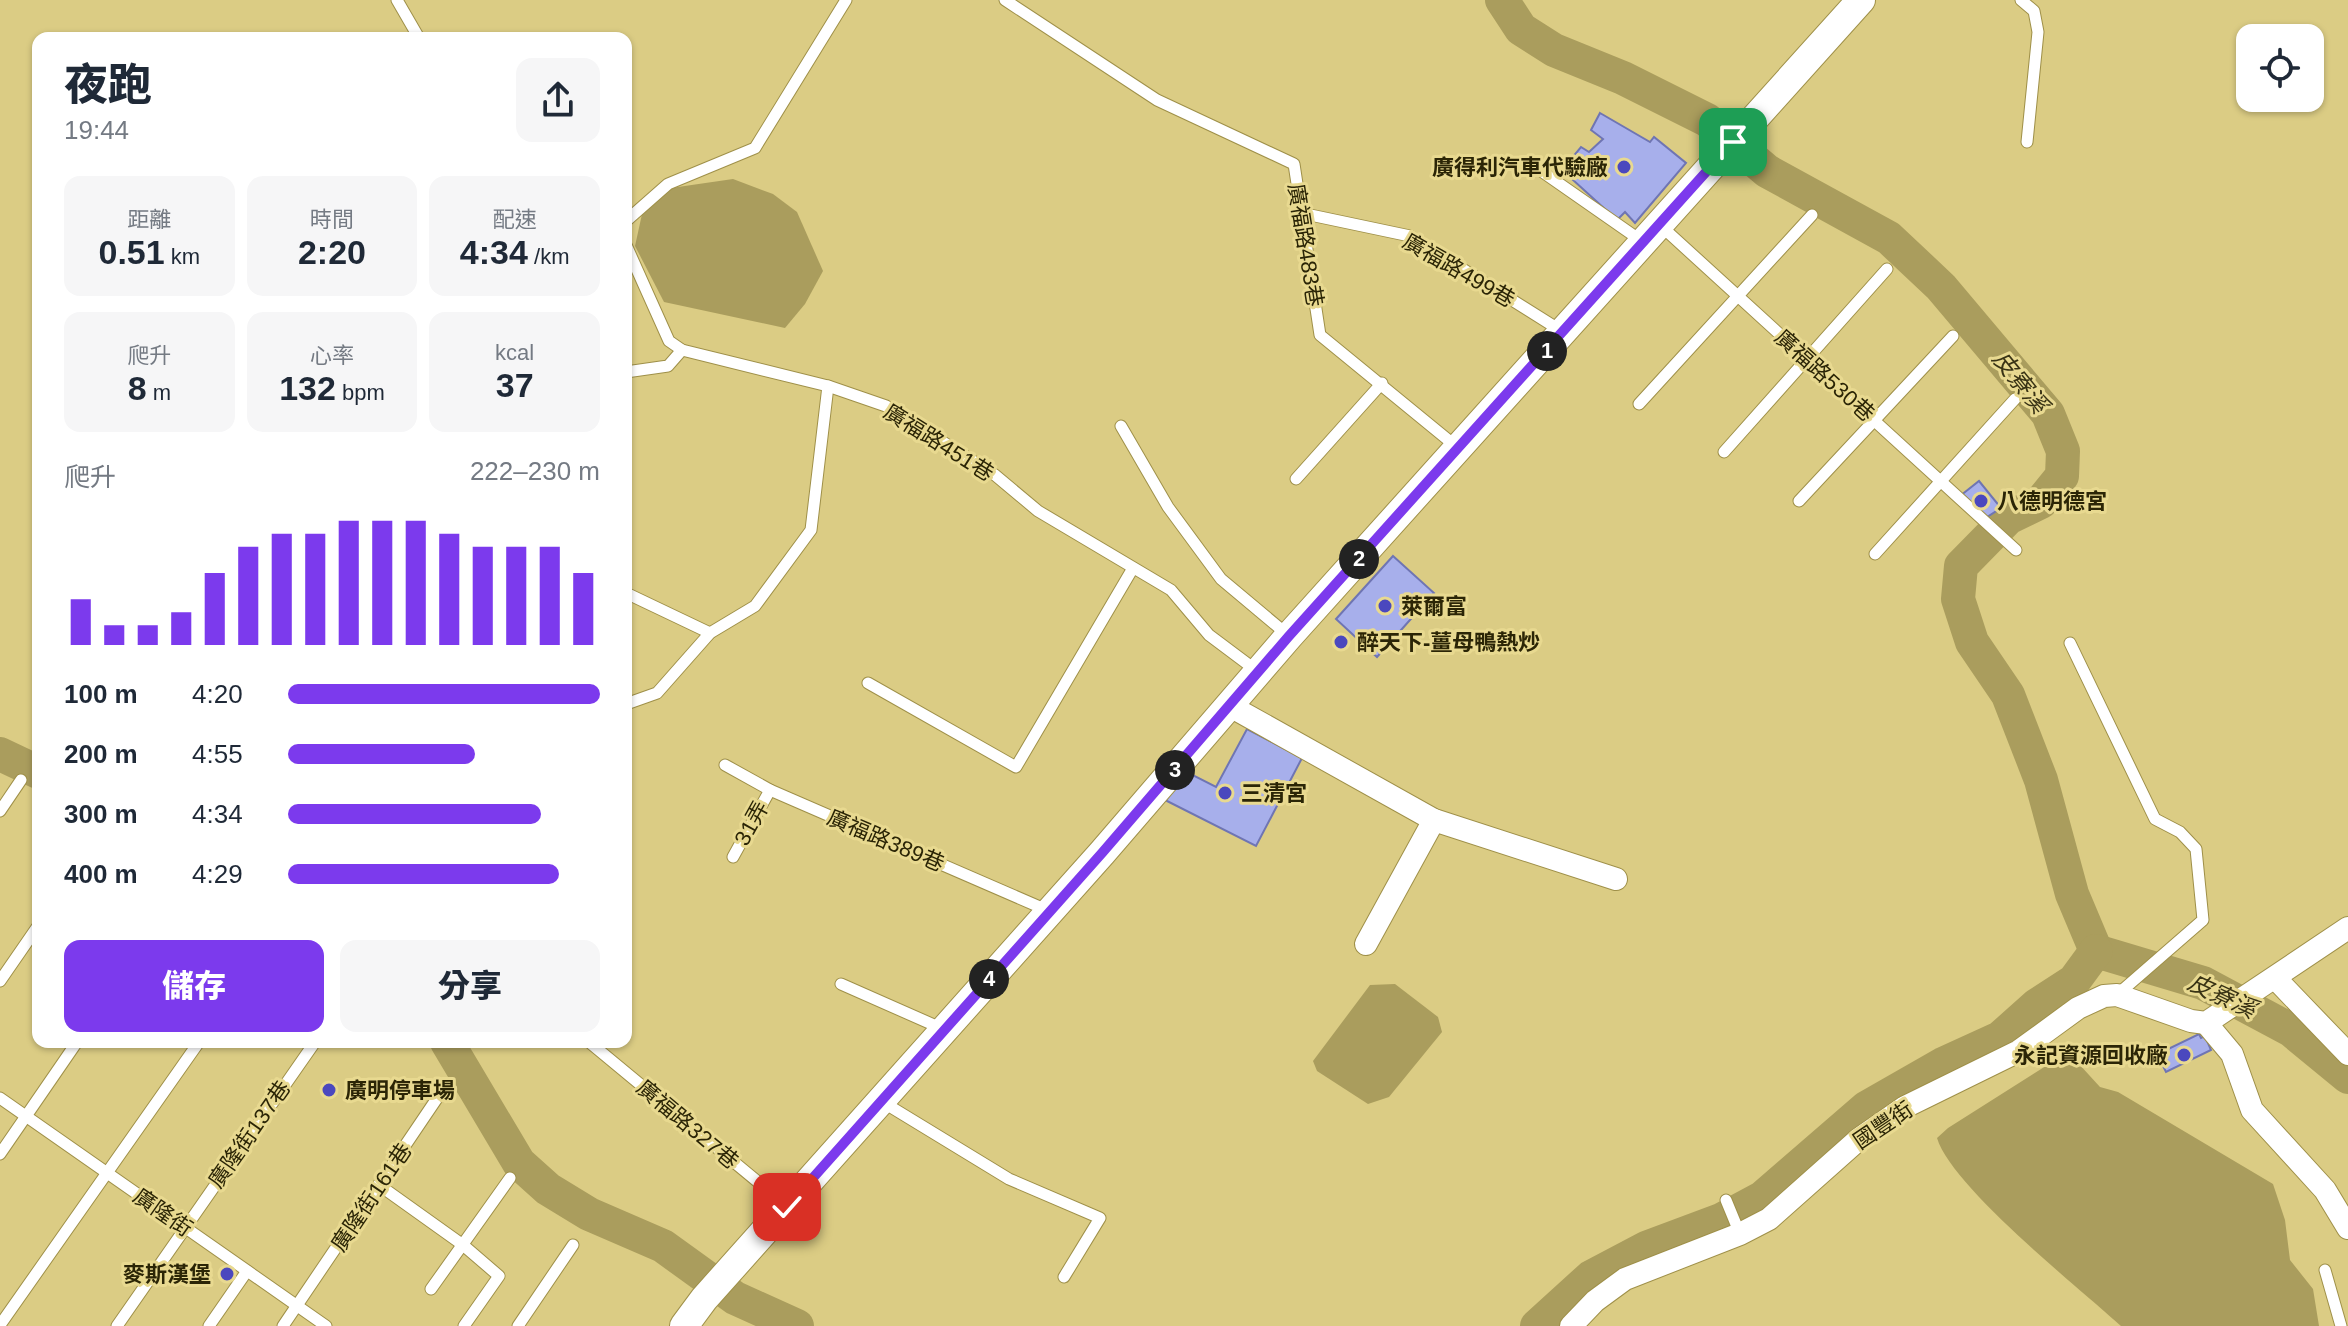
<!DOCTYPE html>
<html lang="zh-TW">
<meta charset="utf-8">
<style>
:root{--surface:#fff;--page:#f6f6f7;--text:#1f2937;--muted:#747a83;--accent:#7c3aed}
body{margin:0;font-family:Arial,"Noto Sans TC",sans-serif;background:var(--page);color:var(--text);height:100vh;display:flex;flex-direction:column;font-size:30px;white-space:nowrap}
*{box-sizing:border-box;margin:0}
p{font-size:26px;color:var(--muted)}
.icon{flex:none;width:44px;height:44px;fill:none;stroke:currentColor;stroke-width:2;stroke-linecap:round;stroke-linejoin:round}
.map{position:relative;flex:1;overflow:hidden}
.sheet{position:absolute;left:32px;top:32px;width:600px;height:1016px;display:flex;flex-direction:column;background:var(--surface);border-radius:16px;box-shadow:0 2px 6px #0004}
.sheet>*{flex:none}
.controls{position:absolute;left:2236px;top:24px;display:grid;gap:16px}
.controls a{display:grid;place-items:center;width:88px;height:88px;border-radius:16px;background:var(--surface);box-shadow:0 2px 6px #0004;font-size:40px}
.pin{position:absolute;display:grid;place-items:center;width:68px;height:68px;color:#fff;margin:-34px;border-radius:16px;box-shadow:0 4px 12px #0006}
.km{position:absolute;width:40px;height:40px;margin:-20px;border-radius:50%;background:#222;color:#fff;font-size:22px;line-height:40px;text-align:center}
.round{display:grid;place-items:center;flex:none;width:84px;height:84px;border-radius:16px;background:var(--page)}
.head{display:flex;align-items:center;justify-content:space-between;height:136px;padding:0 32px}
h1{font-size:44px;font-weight:800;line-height:60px}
.figures{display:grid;grid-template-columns:repeat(3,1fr);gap:12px;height:136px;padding:8px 32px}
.figures div{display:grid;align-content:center;border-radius:16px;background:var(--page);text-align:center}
.figures b{font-size:34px;font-weight:800}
.figures small{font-size:22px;font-weight:400}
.figures p{font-size:22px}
.chart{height:224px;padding:16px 32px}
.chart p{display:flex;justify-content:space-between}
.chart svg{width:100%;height:144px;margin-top:8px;stroke:var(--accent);stroke-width:6}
.action{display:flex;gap:16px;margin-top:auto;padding:16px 32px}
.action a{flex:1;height:92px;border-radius:16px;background:var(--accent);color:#fff;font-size:32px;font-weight:800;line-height:92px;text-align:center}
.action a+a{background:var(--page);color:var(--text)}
ul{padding:0 32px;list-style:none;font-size:26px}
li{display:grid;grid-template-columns:128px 96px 1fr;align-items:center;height:60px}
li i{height:20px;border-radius:10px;background:var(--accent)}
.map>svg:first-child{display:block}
.water{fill:#aa9d5d}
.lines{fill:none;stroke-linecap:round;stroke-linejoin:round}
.river{stroke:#aa9d5d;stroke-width:34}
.building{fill:#a7afeb;stroke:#6f75b3;stroke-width:2}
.service-casing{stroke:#9f9049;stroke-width:13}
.minor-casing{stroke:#9f9049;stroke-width:24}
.tertiary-casing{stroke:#9f9049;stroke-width:30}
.service{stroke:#fff;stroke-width:11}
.minor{stroke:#fff;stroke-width:22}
.tertiary{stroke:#fff;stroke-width:28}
.route-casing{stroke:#fff;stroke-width:16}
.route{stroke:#7c3aed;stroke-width:10}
.poi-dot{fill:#4b48be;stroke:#e8d990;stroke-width:3}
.labels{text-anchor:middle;stroke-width:6;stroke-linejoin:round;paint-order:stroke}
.poi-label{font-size:22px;font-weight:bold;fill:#2b2506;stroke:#e8d990;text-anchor:start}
.street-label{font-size:22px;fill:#2b2506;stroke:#e8d990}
.water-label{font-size:24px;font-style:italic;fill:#393315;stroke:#e8d990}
</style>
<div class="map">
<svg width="2348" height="1326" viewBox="0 0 2348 1326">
<rect width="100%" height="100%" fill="#dbcc84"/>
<!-- water -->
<g class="water">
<path d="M 733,179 L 773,194 L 797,212 L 823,271 L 805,304 L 785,328 L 664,302 L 635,246 L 642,214 L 671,188 Z"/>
<path d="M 1395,984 L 1438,1017 L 1442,1032 L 1389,1097 L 1368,1104 L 1317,1071 L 1313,1061 L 1370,985 Z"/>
<path d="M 2068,1052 L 2100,1087 L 2118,1092 L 2273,1184 L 2285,1220 L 2290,1260 L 2313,1289 L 2319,1326 L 2121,1326 C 2078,1287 1952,1187 1937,1138 L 1948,1128 Z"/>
</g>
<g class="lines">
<!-- river -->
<g class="river">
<path d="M 1502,0 L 1521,29 L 1554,50 L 1623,78 L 1707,120 L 1767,171 L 1889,238 L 1941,287 L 2048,414 L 2063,451 L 2062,476 L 2041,502 L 2008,518 L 1961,566 L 1958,599 L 1972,642 L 2008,695 L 2041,780 L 2072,894 L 2096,951"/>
<path d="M 0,754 L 38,772"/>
<path d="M 2096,951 L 2203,983 L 2291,1030 L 2348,1077"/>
<path d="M 447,1042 L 519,1163 L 548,1189 L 589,1214 L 663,1246 L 735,1298 L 797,1326"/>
<path d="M 1537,1326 L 1591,1277 L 1646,1248 L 1721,1220 L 1762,1198 L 1866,1108 L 1943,1064 L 2000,1038 L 2037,1005 L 2074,981 L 2096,951"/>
</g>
</g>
<!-- building -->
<g class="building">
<path d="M 1600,113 L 1650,142 L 1654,137 L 1686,163 L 1635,223 L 1625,212 L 1617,220 L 1562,170 L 1581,147 L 1589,152 L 1603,139 L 1591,130 Z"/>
<path d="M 1979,481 L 2001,508 L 1984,519 L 1960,496 Z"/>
<path d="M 1393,556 L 1434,593 L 1377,657 L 1336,619 Z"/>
<path d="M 1247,729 L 1302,758 L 1256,846 L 1163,799 L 1179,768 L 1216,787 Z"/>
<path d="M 2199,1034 L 2201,1038 L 2205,1036 L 2211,1050 L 2166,1072 L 2161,1062 L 2167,1059 L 2164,1051 Z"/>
</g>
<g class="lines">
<!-- service casing -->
<g class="service-casing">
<g id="service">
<path d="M 397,0 L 419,38"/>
<path d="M 1005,0 L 1157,100 L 1294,164 L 1320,335 L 1458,448"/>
<path d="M 2021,0 L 2034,11 L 2038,32 L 2027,142"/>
<path d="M 1534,166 L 1643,242"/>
<path d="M 1301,213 L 1410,236 L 1563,332"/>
<path d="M 626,221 L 668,184 L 755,148 L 846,0"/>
<path d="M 1660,225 L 2016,550"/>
<path d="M 626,245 L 669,341 L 682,350 L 828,386 L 886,406 L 995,475 L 1038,511 L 1171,590 L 1209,635 L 1257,671"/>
<path d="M 626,372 L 668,366 L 682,350"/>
<path d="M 1639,404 L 1812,215"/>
<path d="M 1121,426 L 1168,507 L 1221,579 L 1289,636"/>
<path d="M 1724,452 L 1887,269"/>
<path d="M 1296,479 L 1382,383"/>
<path d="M 1799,501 L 1953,336"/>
<path d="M 1875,554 L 2015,399"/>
<path d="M 626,593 L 710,633"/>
<path d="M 2070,643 L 2155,819 L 2180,832 L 2196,849 L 2203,920 L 2118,994"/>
<path d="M 868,683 L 1016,767 L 1133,568"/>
<path d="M 626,704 L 657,693 L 710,633 L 755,606 L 811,530 L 828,386"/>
<path d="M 725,765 L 770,790 L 1049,911"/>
<path d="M 0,811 L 21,780"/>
<path d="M 733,857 L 770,790"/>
<path d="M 0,981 L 38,926"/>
<path d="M 841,984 L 943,1029"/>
<path d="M 589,1042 L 787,1206"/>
<path d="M 0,1098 L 326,1326"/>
<path d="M 881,1101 L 1009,1179 L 1100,1218 L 1064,1277"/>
<path d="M 0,1154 L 77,1042"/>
<path d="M 379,1185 L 463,1245 L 499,1276 L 464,1326"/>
<path d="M 1726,1200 L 1740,1234"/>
<path d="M 2325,1270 L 2341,1326"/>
<path d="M 431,1289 L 510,1178"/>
<path d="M 0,1325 L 199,1042"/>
<path d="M 117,1326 L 315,1042"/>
<path d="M 209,1326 L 247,1271"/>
<path d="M 283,1326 L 444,1088"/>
<path d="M 518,1326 L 573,1245"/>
</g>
</g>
<!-- minor casing -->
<g class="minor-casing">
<g id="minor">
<path d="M 1230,706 L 1434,820 L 1616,879"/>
<path d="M 1366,944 L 1434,820"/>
<path d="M 2275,978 L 2348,1054"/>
<path d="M 2206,1023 L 2232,1054 L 2252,1110 L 2325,1190 L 2348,1228"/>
<path d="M 1571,1326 L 1595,1301 L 1625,1279 L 1740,1234 L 1769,1219 L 1859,1139 L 1905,1107 L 2019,1051 L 2078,1008 L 2104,996 L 2117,995 L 2191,1021 L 2206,1023 L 2348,928"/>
</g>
</g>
<!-- tertiary casing -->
<g class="tertiary-casing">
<path id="tertiary" d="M 684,1326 L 704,1299 L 1102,853 L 1289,636 L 1861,0"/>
</g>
<!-- service -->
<use href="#service" class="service"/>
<!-- minor -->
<use href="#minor" class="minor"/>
<!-- tertiary -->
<use href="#tertiary" class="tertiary"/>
</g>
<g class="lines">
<!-- route casing -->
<g class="route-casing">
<path id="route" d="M 787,1207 L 1102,853 L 1289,636 L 1733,142"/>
</g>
<!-- route -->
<use href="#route" class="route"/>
</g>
<!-- markers -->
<g class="poi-dot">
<circle cx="1624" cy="167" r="8"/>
<circle cx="1981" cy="501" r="8"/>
<circle cx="1385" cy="606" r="8"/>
<circle cx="1341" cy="642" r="8"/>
<circle cx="1225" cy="793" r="8"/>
<circle cx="2184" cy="1055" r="8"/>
<circle cx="329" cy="1090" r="8"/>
<circle cx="227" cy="1274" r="8"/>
</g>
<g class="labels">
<!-- poi labels -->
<g class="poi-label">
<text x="1608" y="175" text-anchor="end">廣得利汽車代驗廠</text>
<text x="1997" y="509">八德明德宮</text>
<text x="1401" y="614">萊爾富</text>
<text x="1357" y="650">醉天下-薑母鴨熱炒</text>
<text x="1241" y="801">三清宮</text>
<text x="2168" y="1063" text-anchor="end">永記資源回收廠</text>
<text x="345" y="1098">廣明停車場</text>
<text x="211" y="1282" text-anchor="end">麥斯漢堡</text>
</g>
<!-- street labels -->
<g class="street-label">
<text transform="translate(1306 245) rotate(81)" y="8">廣福路483巷</text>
<text transform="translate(1459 270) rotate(30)" y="8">廣福路499巷</text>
<text transform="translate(1825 375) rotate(42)" y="8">廣福路530巷</text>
<text transform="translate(939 442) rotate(32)" y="8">廣福路451巷</text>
<text transform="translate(751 823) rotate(-61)" y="8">31弄</text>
<text transform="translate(886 840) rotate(23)" y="8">廣福路389巷</text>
<text transform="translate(688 1124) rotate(40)" y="8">廣福路327巷</text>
<text transform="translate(1883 1125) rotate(-34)" y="8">國豐街</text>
<text transform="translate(249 1134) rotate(-55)" y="8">廣隆街137巷</text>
<text transform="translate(371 1197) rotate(-56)" y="8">廣隆街161巷</text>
<text transform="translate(163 1212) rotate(35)" y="8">廣隆街</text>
</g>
<!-- water labels -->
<g class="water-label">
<text transform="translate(2020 382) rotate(51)" y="8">皮寮溪</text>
<text transform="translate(2222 996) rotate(25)" y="8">皮寮溪</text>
</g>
</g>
</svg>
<div class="controls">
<a><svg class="icon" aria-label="locate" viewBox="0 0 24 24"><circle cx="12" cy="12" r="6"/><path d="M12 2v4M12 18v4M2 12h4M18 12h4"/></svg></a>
</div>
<div class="pin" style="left:1733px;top:142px;background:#1e9e55"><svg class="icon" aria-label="arrive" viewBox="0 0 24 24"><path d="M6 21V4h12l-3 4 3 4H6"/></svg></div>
<div class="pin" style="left:787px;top:1207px;background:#d93025"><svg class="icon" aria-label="check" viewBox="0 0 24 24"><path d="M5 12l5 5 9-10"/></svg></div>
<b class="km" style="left:1547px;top:351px">1</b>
<b class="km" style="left:1359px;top:559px">2</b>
<b class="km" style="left:1175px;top:770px">3</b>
<b class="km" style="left:989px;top:979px">4</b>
<section class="sheet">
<div class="head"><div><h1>夜跑</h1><p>19:44</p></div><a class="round"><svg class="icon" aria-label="share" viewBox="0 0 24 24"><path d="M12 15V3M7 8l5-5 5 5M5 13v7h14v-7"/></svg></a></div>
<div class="figures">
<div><p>距離</p><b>0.51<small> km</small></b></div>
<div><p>時間</p><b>2:20</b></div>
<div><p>配速</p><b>4:34<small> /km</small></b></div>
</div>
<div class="figures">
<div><p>爬升</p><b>8<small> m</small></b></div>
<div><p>心率</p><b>132<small> bpm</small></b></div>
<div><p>kcal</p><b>37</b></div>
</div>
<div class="chart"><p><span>爬升</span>222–230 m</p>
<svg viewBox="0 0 160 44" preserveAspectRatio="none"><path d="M5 44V30M15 44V38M25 44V38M35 44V34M45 44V22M55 44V14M65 44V10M75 44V10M85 44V6M95 44V6M105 44V6M115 44V10M125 44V14M135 44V14M145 44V14M155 44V22"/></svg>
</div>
<ul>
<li><b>100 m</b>4:20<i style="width:100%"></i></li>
<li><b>200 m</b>4:55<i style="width:60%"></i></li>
<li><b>300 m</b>4:34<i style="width:81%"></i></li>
<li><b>400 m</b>4:29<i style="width:87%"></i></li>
</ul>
<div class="action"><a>儲存</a><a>分享</a></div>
</section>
</div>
